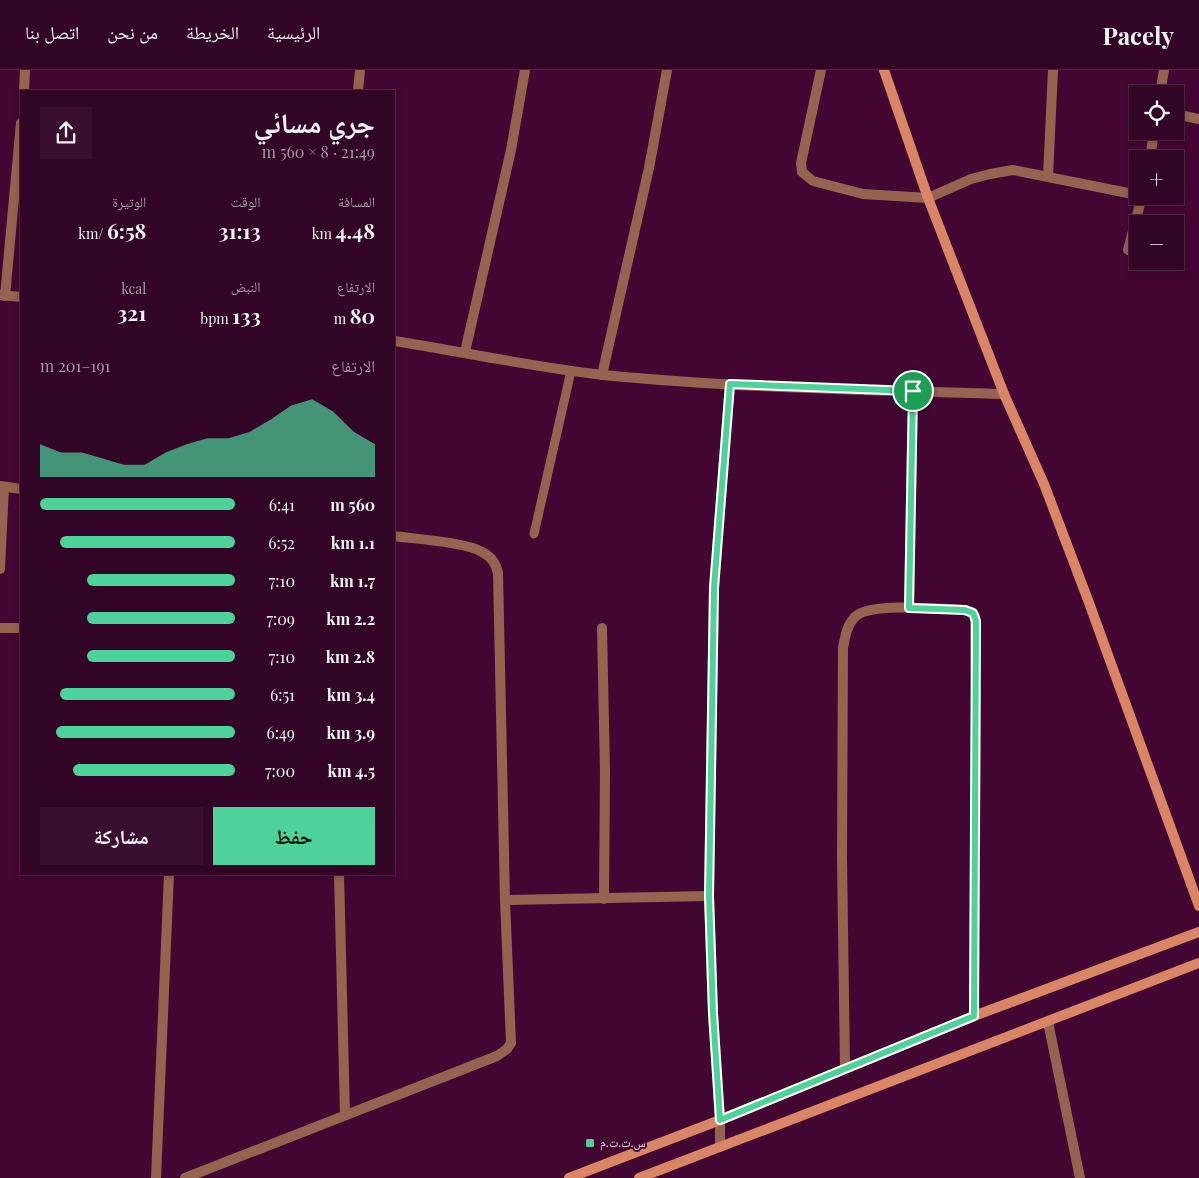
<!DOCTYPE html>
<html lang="ar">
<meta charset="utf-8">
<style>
:root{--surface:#320426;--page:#3a0e2e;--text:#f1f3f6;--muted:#a898a7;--line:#4d2543;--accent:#4dd39a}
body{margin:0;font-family:"Playfair Display","Noto Naskh Arabic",serif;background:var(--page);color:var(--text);direction:rtl;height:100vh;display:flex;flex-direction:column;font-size:19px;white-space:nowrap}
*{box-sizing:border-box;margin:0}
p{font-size:16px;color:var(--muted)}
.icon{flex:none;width:28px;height:28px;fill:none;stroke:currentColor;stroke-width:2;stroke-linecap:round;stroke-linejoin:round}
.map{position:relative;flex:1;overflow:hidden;direction:ltr}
.details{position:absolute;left:20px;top:20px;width:375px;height:785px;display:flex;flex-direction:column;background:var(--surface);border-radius:0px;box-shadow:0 2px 8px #0003,0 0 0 1px var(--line);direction:rtl}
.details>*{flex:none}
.fabs{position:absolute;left:1129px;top:15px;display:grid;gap:10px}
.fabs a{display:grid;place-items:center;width:55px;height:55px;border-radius:0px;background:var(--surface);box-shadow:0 2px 8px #0003,0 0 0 1px var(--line);font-size:25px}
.pin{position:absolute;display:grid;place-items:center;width:42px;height:42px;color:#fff;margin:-21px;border:2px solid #fff;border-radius:50%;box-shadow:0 1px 5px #0007}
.round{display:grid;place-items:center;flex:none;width:52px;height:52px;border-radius:0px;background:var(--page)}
.overview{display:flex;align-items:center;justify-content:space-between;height:85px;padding:0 20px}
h1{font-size:28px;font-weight:700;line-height:38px}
.stats{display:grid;grid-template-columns:repeat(3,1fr);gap:8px;height:85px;padding:5px 20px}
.stats div{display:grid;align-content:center}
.stats b{font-size:21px;font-weight:700}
.stats small{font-size:14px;font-weight:400}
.stats p{font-size:14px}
.chart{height:140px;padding:10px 20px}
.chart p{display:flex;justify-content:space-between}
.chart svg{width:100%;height:90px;margin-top:5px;fill:var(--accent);opacity:.7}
.cta{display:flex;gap:10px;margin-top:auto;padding:10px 20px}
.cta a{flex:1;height:58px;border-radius:0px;background:var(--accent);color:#111;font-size:20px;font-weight:700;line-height:58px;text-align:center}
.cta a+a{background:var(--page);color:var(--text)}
ul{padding:0 20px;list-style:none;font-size:16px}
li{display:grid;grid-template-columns:80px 60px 1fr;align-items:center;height:38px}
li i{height:12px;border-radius:6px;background:var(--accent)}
header{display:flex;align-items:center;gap:30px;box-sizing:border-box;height:70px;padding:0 25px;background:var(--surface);border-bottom:1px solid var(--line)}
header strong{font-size:24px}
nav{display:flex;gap:28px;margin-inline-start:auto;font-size:18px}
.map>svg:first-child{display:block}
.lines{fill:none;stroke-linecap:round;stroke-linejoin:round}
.lane{stroke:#966350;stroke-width:9}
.street{stroke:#966350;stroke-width:10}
.secondary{stroke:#d88666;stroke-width:10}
.route-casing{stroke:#fff;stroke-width:10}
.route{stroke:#4dd39a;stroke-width:6}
.poi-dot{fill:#4dd39a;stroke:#430633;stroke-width:2}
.labels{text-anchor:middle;stroke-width:4;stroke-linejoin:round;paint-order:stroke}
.poi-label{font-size:12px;fill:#fad4eb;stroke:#430633;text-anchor:start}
</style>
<header>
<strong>Pacely</strong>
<nav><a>الرئيسية</a><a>الخريطة</a><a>من نحن</a><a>اتصل بنا</a></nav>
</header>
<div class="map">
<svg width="1199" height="1108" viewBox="0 0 1199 1108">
<rect width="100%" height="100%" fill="#430633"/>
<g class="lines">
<!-- lane -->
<path class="lane" d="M 534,464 L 571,301"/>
<!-- street -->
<g class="street">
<path d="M 821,0 L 801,93 L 802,102 L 813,111 L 863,124 L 928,128 L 971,109 L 990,104 L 1013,100 L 1138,125"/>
<path d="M 24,21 L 25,0"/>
<path d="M 358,21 L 360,0"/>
<path d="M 1160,24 L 1164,0"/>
<path d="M 1175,44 L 1199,49"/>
<path d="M 1150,89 L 1154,61"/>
<path d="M 1048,106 L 1053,0"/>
<path d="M 1128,180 L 1142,126"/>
<path d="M 0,225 L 21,227"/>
<path d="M 5,226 L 21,53"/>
<path d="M 394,271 C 464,282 533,297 603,305 C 736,318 870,320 1004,324"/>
<path d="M 465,282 L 511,80 L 525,0"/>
<path d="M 602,305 L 649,98 L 667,0"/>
<path d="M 0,416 L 21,419"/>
<path d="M 0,499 L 4,417"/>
<path d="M 909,538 L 913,321"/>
<path d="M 0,558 L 21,558"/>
<path d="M 602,558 L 605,702 L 604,829"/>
<path d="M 339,804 L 345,1045"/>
<path d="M 505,830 L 709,826"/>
<path d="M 1048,952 L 1080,1108"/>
<path d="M 845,998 L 842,788 L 843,578 C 845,567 847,554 856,546 C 872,532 942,539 965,540 L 973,543 L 975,546 L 976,622 L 974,946"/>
<path d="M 720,1077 L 720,1050 L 713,943 L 709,826 L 714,518 L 730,314"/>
<path d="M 156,1108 L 169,804"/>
<path d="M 185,1108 L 497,986 L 507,979 L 511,973 L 505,830 L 498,503 C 496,493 490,486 482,482 C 465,472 415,469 394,466"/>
</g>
<!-- secondary -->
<g class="secondary">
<path d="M 884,0 L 928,128 L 1004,324 L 1044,414 L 1088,530 L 1199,836"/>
<path d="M 569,1108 L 720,1050 L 974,946 L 1199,862"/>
<path d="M 639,1108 L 1199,893"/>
</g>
</g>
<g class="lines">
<!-- route casing -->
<g class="route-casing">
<path id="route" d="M 730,314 L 913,321 L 909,538 L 965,540 L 973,543 L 976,551 L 974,946 L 720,1050 L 713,943 L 709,826 L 714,518 Z"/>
</g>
<!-- route -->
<use href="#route" class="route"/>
</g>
<!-- markers -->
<rect class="poi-dot" x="585" y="1068" width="10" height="10" rx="2.5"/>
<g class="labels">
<!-- poi labels -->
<g class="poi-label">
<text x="600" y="1077">س.ت.ت.م</text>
</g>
</g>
</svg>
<div class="fabs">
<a><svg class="icon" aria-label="locate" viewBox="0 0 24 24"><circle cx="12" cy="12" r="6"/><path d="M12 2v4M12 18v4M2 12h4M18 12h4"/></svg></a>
<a>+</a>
<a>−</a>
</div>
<div class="pin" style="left:913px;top:321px;background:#1e9e55"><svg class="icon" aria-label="arrive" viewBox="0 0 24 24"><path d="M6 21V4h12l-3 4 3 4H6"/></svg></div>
<section class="details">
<div class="overview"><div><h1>جري مسائي</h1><p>21:49 · 8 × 560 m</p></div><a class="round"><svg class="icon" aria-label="share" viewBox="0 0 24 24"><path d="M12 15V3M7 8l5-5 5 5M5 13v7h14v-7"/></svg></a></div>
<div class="stats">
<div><p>المسافة</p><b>4.48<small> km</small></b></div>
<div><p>الوقت</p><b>31:13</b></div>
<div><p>الوتيرة</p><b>6:58<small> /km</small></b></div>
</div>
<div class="stats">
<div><p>الارتفاع</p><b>80<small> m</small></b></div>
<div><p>النبض</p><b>133<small> bpm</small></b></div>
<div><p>kcal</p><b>321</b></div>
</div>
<div class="chart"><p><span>الارتفاع</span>191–201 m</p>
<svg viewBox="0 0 160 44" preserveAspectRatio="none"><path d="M0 44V28L10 32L20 32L30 35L40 38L50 38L60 32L70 28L80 25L90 25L100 22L110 16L120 9L130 6L140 12L150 22L160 28V44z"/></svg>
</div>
<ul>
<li><b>560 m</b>6:41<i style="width:100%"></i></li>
<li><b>1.1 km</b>6:52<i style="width:90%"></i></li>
<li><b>1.7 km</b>7:10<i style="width:76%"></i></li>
<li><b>2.2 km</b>7:09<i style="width:76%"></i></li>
<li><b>2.8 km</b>7:10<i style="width:76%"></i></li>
<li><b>3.4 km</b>6:51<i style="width:90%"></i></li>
<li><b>3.9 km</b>6:49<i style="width:92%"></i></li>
<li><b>4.5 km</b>7:00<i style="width:83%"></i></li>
</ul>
<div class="cta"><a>حفظ</a><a>مشاركة</a></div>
</section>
</div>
